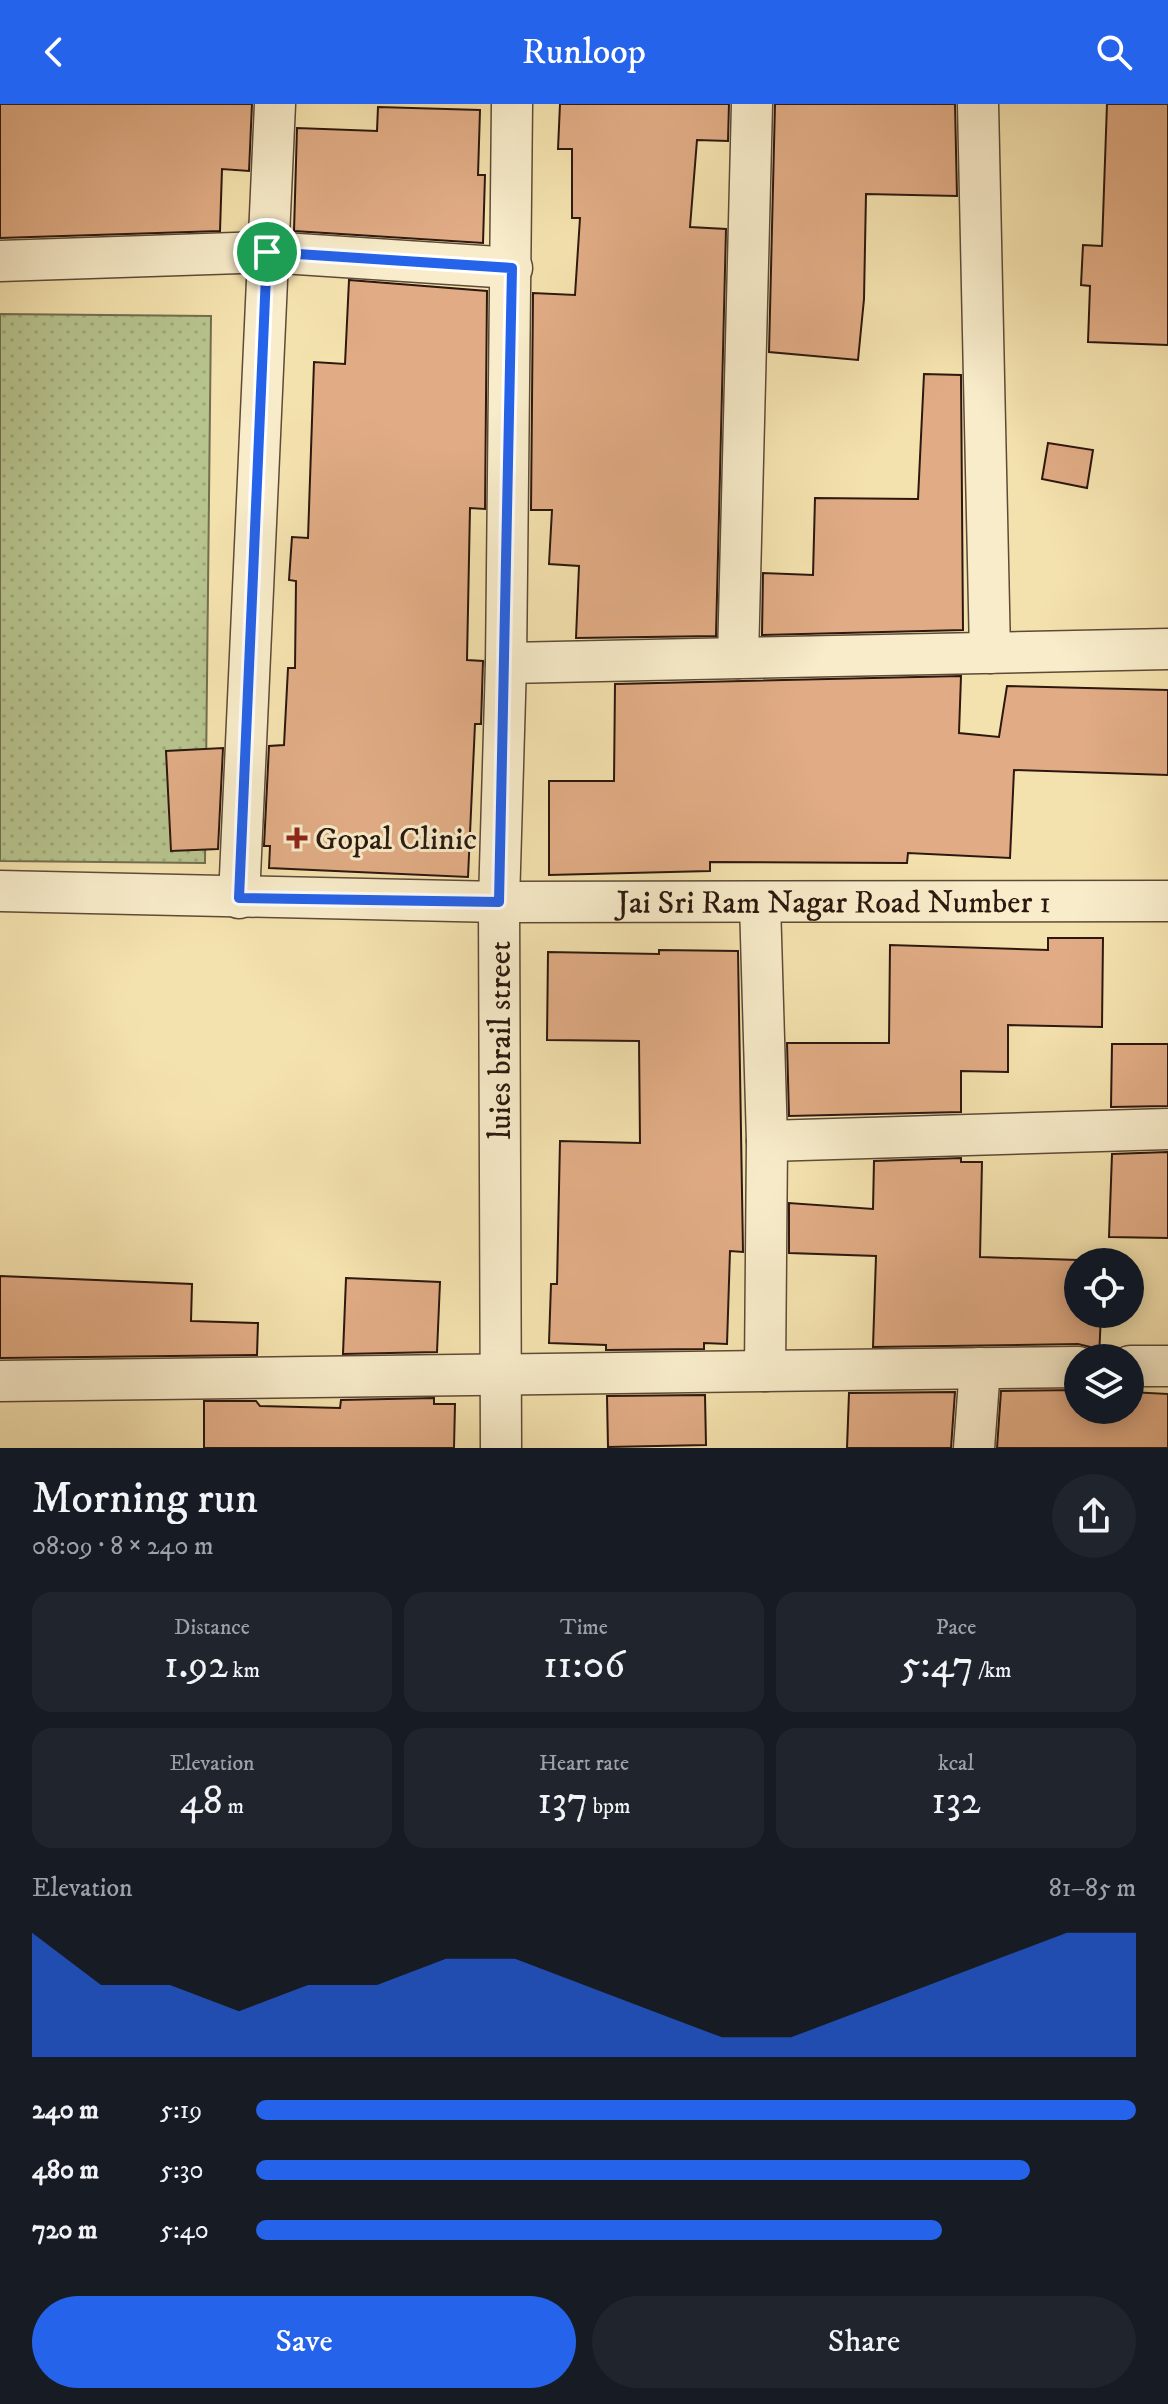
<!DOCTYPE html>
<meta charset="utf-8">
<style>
:root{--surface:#171b24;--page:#20242c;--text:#f1f3f6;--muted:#9ea1a6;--accent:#2563eb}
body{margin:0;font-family:"IM FELL DW Pica",serif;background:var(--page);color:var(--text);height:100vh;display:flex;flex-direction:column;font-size:30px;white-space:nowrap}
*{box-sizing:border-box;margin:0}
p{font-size:26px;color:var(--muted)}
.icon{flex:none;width:44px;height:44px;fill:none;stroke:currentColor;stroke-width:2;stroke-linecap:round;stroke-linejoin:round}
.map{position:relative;height:1344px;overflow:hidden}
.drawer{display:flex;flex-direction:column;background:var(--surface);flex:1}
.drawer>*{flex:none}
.controls{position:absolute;left:1064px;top:1144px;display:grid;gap:16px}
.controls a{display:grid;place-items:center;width:80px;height:80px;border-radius:50%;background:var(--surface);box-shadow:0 4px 20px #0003;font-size:40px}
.pin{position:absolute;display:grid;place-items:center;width:68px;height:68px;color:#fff;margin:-34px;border:4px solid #fff;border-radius:50%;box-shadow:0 2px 8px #0007}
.round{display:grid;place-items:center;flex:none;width:84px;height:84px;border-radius:42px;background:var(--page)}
.headline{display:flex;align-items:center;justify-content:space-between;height:136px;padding:0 32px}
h1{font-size:44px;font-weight:600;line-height:60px}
.metrics{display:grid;grid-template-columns:repeat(3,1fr);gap:12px;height:136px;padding:8px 32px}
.metrics div{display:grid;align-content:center;border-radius:20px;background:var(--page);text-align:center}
.metrics b{font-size:40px;font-weight:600}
.metrics small{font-size:22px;font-weight:400}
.metrics p{font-size:22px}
.chart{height:224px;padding:16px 32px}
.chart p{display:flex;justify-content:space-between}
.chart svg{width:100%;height:144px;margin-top:8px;fill:var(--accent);opacity:.7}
.button{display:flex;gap:16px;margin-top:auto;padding:16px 32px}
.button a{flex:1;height:92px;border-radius:48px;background:var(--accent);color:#fff;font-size:32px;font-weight:600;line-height:92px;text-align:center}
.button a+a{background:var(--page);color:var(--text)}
ul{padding:0 32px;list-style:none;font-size:26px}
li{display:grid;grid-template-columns:128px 96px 1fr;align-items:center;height:60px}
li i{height:20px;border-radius:10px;background:var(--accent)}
header{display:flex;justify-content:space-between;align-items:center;height:104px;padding:0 32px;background:var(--accent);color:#fff;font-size:36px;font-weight:600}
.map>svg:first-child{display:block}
.grass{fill:url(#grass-dots);stroke:#726e4e;stroke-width:2}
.building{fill:#e1ac85;stroke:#2c180f;stroke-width:2}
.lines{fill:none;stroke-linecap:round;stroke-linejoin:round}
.minor-casing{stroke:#5e4a37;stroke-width:43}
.minor{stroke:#f8ecca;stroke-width:40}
.route-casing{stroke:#fff;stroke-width:16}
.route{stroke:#2563eb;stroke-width:10}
.poi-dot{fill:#8f2418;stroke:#f8ecca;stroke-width:3}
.labels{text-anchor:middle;stroke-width:6;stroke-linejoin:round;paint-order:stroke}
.poi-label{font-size:32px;fill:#2c180f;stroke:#f8ecca;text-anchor:start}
.street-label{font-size:32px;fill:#2c180f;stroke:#f8ecca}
</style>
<header><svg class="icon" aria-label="back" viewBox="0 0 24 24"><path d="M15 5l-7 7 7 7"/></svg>Runloop<svg class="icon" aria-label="search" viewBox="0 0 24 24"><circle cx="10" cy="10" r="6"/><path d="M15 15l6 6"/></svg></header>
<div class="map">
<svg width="1168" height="1344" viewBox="0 0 1168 1344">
<defs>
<pattern id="grass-dots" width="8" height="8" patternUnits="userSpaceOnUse" patternTransform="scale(2)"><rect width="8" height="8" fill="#b7c48e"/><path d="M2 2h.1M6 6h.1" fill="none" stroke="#9ea879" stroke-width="1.8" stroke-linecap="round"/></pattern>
</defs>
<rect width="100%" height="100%" fill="#f4e2ae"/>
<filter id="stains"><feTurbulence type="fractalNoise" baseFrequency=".0025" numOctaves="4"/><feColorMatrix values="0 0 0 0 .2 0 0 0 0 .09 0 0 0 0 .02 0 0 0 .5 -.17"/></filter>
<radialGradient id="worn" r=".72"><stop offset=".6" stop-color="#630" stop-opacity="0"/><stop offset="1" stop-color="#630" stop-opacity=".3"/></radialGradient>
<!-- grass -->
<path class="grass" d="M 0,210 L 211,212 L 205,759 L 0,757 Z"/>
<!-- building -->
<g class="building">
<path d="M 0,0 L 252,0 L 249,67 L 222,65 L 220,127 L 0,134 Z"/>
<path d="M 560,0 L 729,0 L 728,37 L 697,36 L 690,123 L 726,125 L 716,532 L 576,534 L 579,462 L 549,460 L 552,406 L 531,406 L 533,189 L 575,191 L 580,114 L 572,114 L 572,45 L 558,45 Z"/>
<path d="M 775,0 L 955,0 L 957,92 L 866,90 L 864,195 L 858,256 L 769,248 Z"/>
<path d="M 1107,0 L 1168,0 L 1168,241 L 1088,238 L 1090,182 L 1081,181 L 1083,141 L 1102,142 Z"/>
<path d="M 378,3 L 480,6 L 478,71 L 485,71 L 483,139 L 294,127 L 297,24 L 377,27 Z"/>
<path d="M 349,176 L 487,187 L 485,405 L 470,404 L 467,556 L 483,557 L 481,620 L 475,620 L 468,773 L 269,764 L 270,742 L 264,742 L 269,642 L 284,641 L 288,564 L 295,564 L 296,477 L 289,476 L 292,433 L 308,434 L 314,258 L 345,260 Z"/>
<path d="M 924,270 L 961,271 L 963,526 L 762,531 L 763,469 L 813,471 L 815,394 L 918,395 Z"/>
<path d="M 1048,339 L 1093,346 L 1087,384 L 1042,375 Z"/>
<path d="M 961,572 L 959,629 L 999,633 L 1007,582 L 1168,586 L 1168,671 L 1014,666 L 1010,754 L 908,749 L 907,759 L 710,758 L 710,767 L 549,771 L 549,677 L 614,677 L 615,580 Z"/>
<path d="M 223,644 L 218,745 L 171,747 L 166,647 Z"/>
<path d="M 1048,834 L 1103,834 L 1102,923 L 1008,921 L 1008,968 L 961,967 L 961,1008 L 789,1012 L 787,939 L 889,939 L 890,841 L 1048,846 Z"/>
<path d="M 659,846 L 738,847 L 743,1148 L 730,1147 L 727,1240 L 704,1239 L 704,1245 L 606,1246 L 606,1241 L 549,1239 L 551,1180 L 557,1180 L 560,1037 L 640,1039 L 639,937 L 547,936 L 548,848 L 659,850 Z"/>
<path d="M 1112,940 L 1168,940 L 1168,1002 L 1111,1003 Z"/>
<path d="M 1168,1048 L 1168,1134 L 1109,1133 L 1112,1050 Z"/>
<path d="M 961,1054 L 961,1058 L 982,1058 L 980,1153 L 1078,1156 L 1078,1210 L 1101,1210 L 1099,1254 L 1090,1243 L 1078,1240 L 873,1243 L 876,1152 L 789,1149 L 789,1099 L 873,1105 L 874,1057 Z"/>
<path d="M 0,1172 L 192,1180 L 191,1217 L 258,1219 L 257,1251 L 0,1254 Z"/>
<path d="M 346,1174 L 440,1178 L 437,1248 L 343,1250 Z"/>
<path d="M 1078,1286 L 1078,1306 L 1130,1306 L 1130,1288 L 1168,1290 L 1168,1344 L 997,1344 L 1001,1287 Z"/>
<path d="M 955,1288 L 951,1344 L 847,1344 L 849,1289 Z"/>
<path d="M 705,1291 L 706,1341 L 608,1343 L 607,1292 Z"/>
<path d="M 434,1294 L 434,1300 L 455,1300 L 454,1344 L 204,1344 L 204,1297 L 256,1297 L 260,1302 L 340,1304 L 341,1296 Z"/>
</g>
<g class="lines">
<!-- minor casing -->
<g class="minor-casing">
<g id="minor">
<path d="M 978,0 L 990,549"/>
<path d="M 0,157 L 267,148 L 512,164"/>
<path d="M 738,554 L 752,0"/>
<path d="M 506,559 L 1168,545"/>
<path id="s1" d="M 0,787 L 499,798 L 1168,797"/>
<path d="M 239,794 L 275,0"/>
<path d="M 760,799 L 767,1037 L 765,1267"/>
<path d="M 767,1037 L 1168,1025"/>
<path d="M 1130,1262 L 1168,1262"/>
<path d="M 0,1277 L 1078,1263"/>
<path d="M 501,1344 L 499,798 L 506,559 L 512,0"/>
<path d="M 974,1344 L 980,1264"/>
</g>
</g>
<!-- minor -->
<use href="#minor" class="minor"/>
</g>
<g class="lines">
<!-- route casing -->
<g class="route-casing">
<path id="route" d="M 267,148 L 512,164 L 499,798 L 239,794 Z"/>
</g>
<!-- route -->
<use href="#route" class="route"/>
</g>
<!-- markers -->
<path class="poi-dot" d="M293 722h8v8h8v8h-8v8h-8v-8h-8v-8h8z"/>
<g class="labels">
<!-- poi labels -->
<g class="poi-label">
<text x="315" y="745">Gopal Clinic</text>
</g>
<!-- street labels -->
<g class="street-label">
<text dy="11" stroke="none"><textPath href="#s1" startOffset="834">Jai Sri Ram Nagar Road Number 1</textPath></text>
<text transform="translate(499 936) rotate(-90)" y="11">luies brail street</text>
</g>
</g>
<rect width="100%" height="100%" filter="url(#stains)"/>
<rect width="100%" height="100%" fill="url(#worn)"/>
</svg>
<div class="controls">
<a><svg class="icon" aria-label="locate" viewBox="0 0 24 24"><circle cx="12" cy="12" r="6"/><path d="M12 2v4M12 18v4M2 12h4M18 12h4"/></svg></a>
<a><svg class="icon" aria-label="layers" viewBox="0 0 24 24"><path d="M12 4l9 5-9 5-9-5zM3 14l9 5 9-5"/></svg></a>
</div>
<div class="pin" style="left:267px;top:148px;background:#1e9e55"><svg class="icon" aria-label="arrive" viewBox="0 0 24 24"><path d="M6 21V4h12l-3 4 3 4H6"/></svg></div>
</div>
<section class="drawer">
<div class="headline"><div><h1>Morning run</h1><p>08:09 · 8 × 240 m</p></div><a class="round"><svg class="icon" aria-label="share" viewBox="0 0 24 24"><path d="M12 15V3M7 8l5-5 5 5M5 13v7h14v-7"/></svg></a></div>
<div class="metrics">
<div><p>Distance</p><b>1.92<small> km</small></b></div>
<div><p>Time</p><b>11:06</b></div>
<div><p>Pace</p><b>5:47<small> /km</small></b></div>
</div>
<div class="metrics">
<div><p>Elevation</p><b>48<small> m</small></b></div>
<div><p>Heart rate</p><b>137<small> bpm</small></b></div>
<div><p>kcal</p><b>132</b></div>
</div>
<div class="chart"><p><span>Elevation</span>81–85 m</p>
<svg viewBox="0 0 160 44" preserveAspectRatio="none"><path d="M0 44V6L10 22L20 22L30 30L40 22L50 22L60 14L70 14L80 22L90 30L100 38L110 38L120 30L130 22L140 14L150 6L160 6V44z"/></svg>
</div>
<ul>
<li><b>240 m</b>5:19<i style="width:100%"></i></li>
<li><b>480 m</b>5:30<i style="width:88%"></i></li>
<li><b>720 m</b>5:40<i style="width:78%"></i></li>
</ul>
<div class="button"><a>Save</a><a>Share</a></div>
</section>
